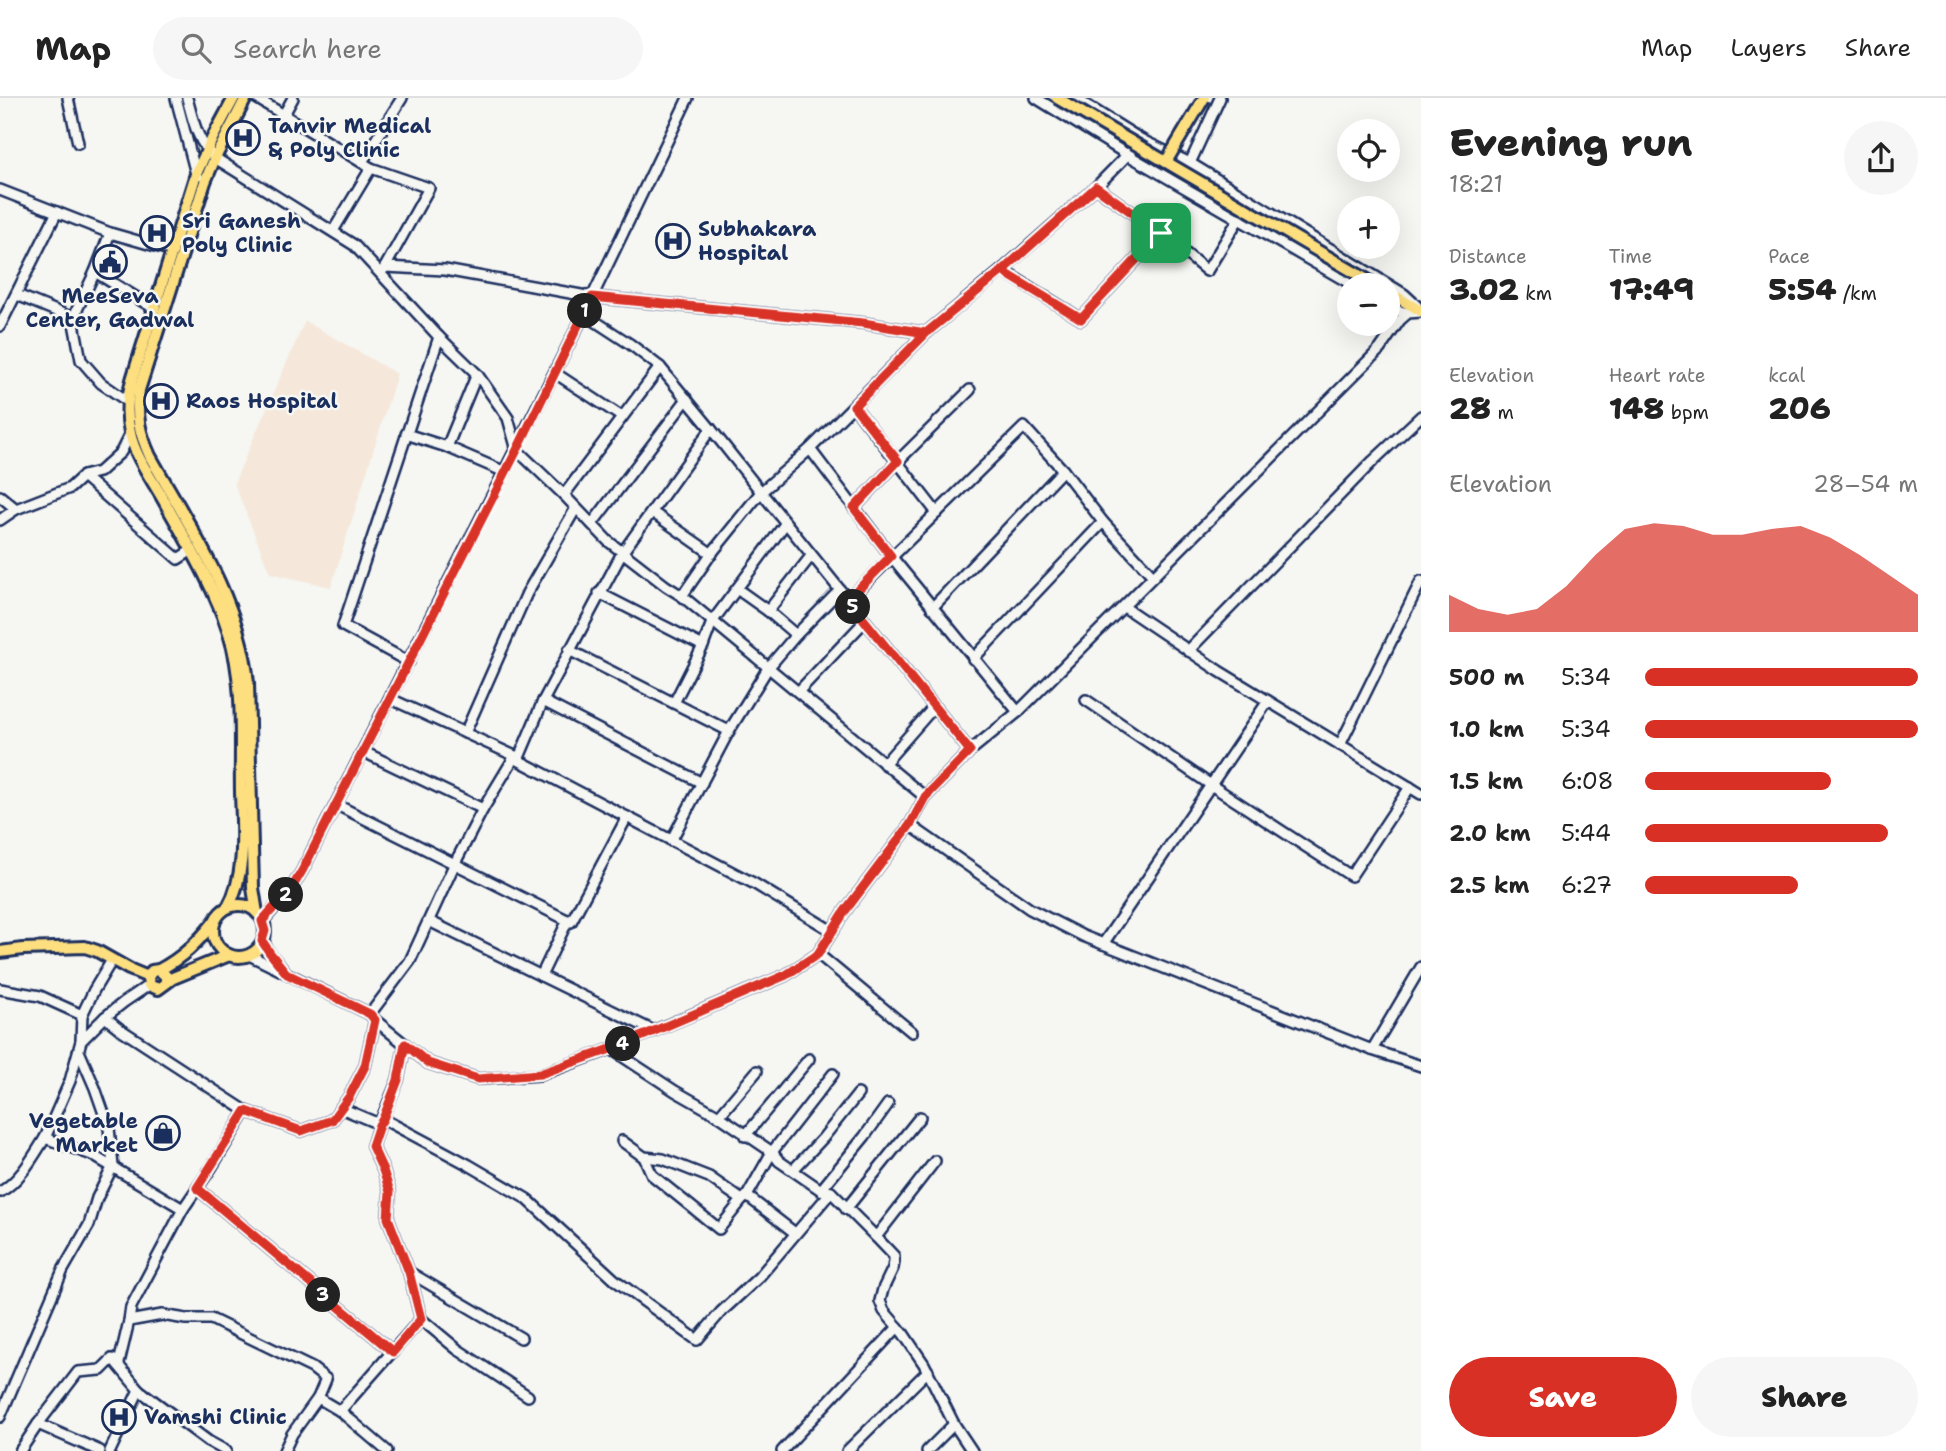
<!DOCTYPE html>
<meta charset="utf-8">
<style>
:root{--surface:#fff;--page:#f6f6f6;--text:#222;--muted:#767676;--line:#e0e0e0;--accent:#d93025}
body{margin:0;font-family:"Shantell Sans",sans-serif;background:var(--page);color:var(--text);height:100vh;display:flex;flex-direction:column;font-size:26px;white-space:nowrap}
*{box-sizing:border-box;margin:0}
p{font-size:23px;color:var(--muted)}
.icon{flex:none;width:38px;height:38px;fill:none;stroke:currentColor;stroke-width:2;stroke-linecap:round;stroke-linejoin:round}
.map{position:relative;flex:1;overflow:hidden}
.details{display:flex;flex-direction:column;background:var(--surface);width:525px}
.details>*{flex:none}
.tools{position:absolute;left:1337px;top:21px;display:grid;gap:14px}
.tools a{display:grid;place-items:center;width:63px;height:63px;border-radius:50%;background:var(--surface);box-shadow:0 7px 28px #0002;font-size:35px}
.pin{position:absolute;display:grid;place-items:center;width:60px;height:60px;color:#fff;margin:-30px;border-radius:14px;box-shadow:0 4px 10px #0006}
.km{position:absolute;width:35px;height:35px;margin:-18px;border-radius:50%;background:#222;color:#fff;font-size:19px;line-height:35px;text-align:center}
.round{display:grid;place-items:center;flex:none;width:74px;height:74px;border-radius:37px;background:var(--page)}
.overview{display:flex;align-items:center;justify-content:space-between;height:119px;padding:0 28px}
h1{font-size:38px;font-weight:800;line-height:52px}
.metrics{display:grid;grid-template-columns:repeat(3,1fr);gap:10px;height:119px;padding:7px 28px}
.metrics div{display:grid;align-content:center}
.metrics b{font-size:30px;font-weight:800}
.metrics small{font-size:19px;font-weight:400}
.metrics p{font-size:19px}
.chart{height:196px;padding:14px 28px}
.chart p{display:flex;justify-content:space-between}
.chart svg{width:100%;height:126px;margin-top:7px;fill:var(--accent);opacity:.7}
.cta{display:flex;gap:14px;margin-top:auto;padding:14px 28px}
.cta a{flex:1;height:80px;border-radius:42px;background:var(--accent);color:#fff;font-size:28px;font-weight:800;line-height:80px;text-align:center}
.cta a+a{background:var(--page);color:var(--text)}
ul{padding:0 28px;list-style:none;font-size:23px}
li{display:grid;grid-template-columns:112px 84px 1fr;align-items:center;height:52px}
li i{height:18px;border-radius:9px;background:var(--accent)}
header{display:flex;align-items:center;gap:42px;box-sizing:border-box;height:98px;padding:0 35px;background:var(--surface);border-bottom:2px solid var(--line)}
header strong{font-size:33px}
nav{display:flex;gap:38px;margin-inline-start:auto;font-size:24px}
.search{width:490px;height:63px;background:var(--page);display:flex;align-items:center;gap:18px;box-sizing:border-box;padding:0 24px;border-radius:38px;color:var(--muted);font-size:26px}
main{display:flex;flex:1;min-height:0}
.map>svg:first-child{display:block}
.built{fill:#f5e8da}
.lines{fill:none;stroke-linecap:round;stroke-linejoin:round}
.minor-casing{stroke:#1b2f5e;stroke-width:14}
.major-casing{stroke:#1b2f5e;stroke-width:16}
.minor{stroke:#f6f6f2;stroke-width:9}
.major{stroke:#fddf80;stroke-width:10}
.major-bridge-casing{stroke:#1b2f5e;stroke-width:16;stroke-linecap:butt}
.major-bridge{stroke:#fddf80;stroke-width:10}
.route-casing{stroke:#fff;stroke-width:14}
.route{stroke:#d93025;stroke-width:9}
.labels{text-anchor:middle;stroke-width:5;stroke-linejoin:round;paint-order:stroke}
.poi-label{font-size:21px;font-weight:bold;fill:#1b2f5e;stroke:#f6f6f2;text-anchor:start}
</style>
<header>
<strong>Map</strong>
<div class="search"><svg class="icon" aria-label="search" viewBox="0 0 24 24"><circle cx="10" cy="10" r="6"/><path d="M15 15l6 6"/></svg>Search here</div>
<nav><a>Map</a><a>Layers</a><a>Share</a></nav>
</header>
<main>
<div class="map">
<svg width="1421" height="1353" viewBox="0 0 1421 1353">
<rect width="100%" height="100%" fill="#f6f6f2"/>
<filter id="ink" filterUnits="userSpaceOnUse"><feTurbulence type="fractalNoise" baseFrequency=".0143" numOctaves="2"/><feDisplacementMap in="SourceGraphic" scale="14" xChannelSelector="R" yChannelSelector="G"/><feConvolveMatrix kernelMatrix="1 2 1 2 8 2 1 2 1" color-interpolation-filters="sRGB"/></filter>
<g filter="url(#ink)">
<!-- built -->
<g class="built">
<path d="M 666,126 L 689,137 L 680,158 L 656,149 Z"/>
<path d="M 305,223 L 397,276 L 331,489 L 270,475 L 234,385 Z"/>
</g>
<g class="lines">
<!-- minor casing -->
<g class="minor-casing">
<g id="minor">
<path d="M 68,0 L 78,45"/>
<path d="M 176,0 L 196,76 L 198,78"/>
<path d="M 187,0 C 193,22 197,44 215,60 L 354,147 L 439,239 L 477,276 L 508,320 L 517,352 L 564,397 L 608,443 L 666,488 L 682,498 L 925,699"/>
<path d="M 256,0 L 371,70 L 429,90 L 384,171"/>
<path d="M 1036,0 L 1128,57 L 1353,187"/>
<path d="M 1075,0 L 1142,42 L 1190,65 L 1404,196 L 1417,208"/>
<path d="M 283,18 L 293,0"/>
<path d="M 362,64 L 402,0"/>
<path d="M 1190,65 L 1220,0"/>
<path d="M 1096,89 L 1161,135 L 1207,173 L 1241,117"/>
<path d="M 0,92 L 110,135 L 173,153"/>
<path d="M 333,133 L 371,70"/>
<path d="M 385,169 L 445,172 L 592,199 L 863,225 L 926,235"/>
<path d="M 1002,172 L 1081,221 L 1161,135"/>
<path d="M 95,174 L 155,211"/>
<path d="M 17,197 L 73,220 L 95,174 L 110,135"/>
<path d="M 1388,207 L 1396,212 L 1408,215"/>
<path d="M 1421,214 L 1408,215 L 1400,222 L 1380,251 L 1018,614 L 970,653 L 925,699 L 910,727 L 1030,811 L 1083,838 L 1372,952 L 1421,968"/>
<path d="M 584,216 L 688,0"/>
<path d="M 73,220 L 81,262 L 101,285 L 127,303"/>
<path d="M 0,228 L 57,114"/>
<path d="M 555,275 L 622,319"/>
<path d="M 854,308 L 937,415"/>
<path d="M 406,336 L 447,349 L 505,374"/>
<path d="M 447,349 L 477,276"/>
<path d="M 810,351 L 891,458 L 1018,614"/>
<path d="M 83,378 L 178,461 L 192,452"/>
<path d="M 564,397 L 660,269"/>
<path d="M 0,398 L 16,411"/>
<path d="M 854,410 L 898,363 L 970,292"/>
<path d="M 652,414 L 712,456"/>
<path d="M 0,422 L 16,411 L 70,390 L 83,378 L 99,374 L 121,354 L 130,336"/>
<path d="M 592,426 L 687,301"/>
<path d="M 737,491 L 768,513 L 796,537"/>
<path d="M 599,495 L 703,548"/>
<path d="M 848,502 L 1024,329 L 1063,372 L 1103,424 L 1153,478"/>
<path d="M 1124,509 L 1219,573 L 1421,696"/>
<path d="M 932,510 L 1063,372"/>
<path d="M 768,513 L 811,458"/>
<path d="M 569,552 L 729,633 L 671,743"/>
<path d="M 1188,553 L 1373,363 L 1421,318"/>
<path d="M 973,561 L 1103,424"/>
<path d="M 409,564 L 343,528 L 439,239"/>
<path d="M 798,594 L 864,524"/>
<path d="M 391,601 L 515,658 L 518,662 L 755,786 L 832,833"/>
<path d="M 1086,602 L 1211,687 L 1351,778 L 1410,689"/>
<path d="M 543,603 L 702,685"/>
<path d="M 674,605 L 703,548 L 712,524 L 785,426"/>
<path d="M 729,633 L 768,570 L 796,537 L 839,493"/>
<path d="M 465,635 L 527,495 L 576,410"/>
<path d="M 1340,647 L 1421,483"/>
<path d="M 970,653 L 761,394 L 810,351 L 926,235 L 1002,172 L 1096,89 L 1142,42"/>
<path d="M 364,654 L 483,711"/>
<path d="M 518,662 L 543,603 L 622,455 L 711,331"/>
<path d="M 884,666 L 933,610"/>
<path d="M 337,707 L 571,824 L 627,719"/>
<path d="M 263,823 L 293,788 L 302,773 L 584,216 L 630,246 L 660,269 L 711,331 L 761,394 L 711,456 L 682,498"/>
<path d="M 429,823 L 654,933"/>
<path d="M 263,843 L 269,855 L 284,872"/>
<path d="M 1103,846 L 1268,603"/>
<path d="M 818,856 L 912,934"/>
<path d="M 249,857 L 370,916 L 375,922 L 428,965 L 478,981 L 540,977 L 611,951 L 786,877 L 818,856 L 845,813 L 910,727"/>
<path d="M 541,878 L 568,822"/>
<path d="M 149,887 L 124,904 L 105,919 L 120,931 L 246,1013 L 301,1033 L 332,1022 L 349,999 L 365,968 L 375,922"/>
<path d="M 0,891 L 40,898 L 82,917 L 81,943"/>
<path d="M 370,916 L 410,863 L 455,765 L 483,711 L 515,658"/>
<path d="M 82,917 L 94,892 L 112,862"/>
<path d="M 105,919 L 81,943 L 70,983 L 45,1040 L 92,1057 L 183,1111 L 211,1070 L 246,1013"/>
<path d="M 611,951 L 675,993 L 719,1018 L 772,1054 L 779,1063 L 821,1092 L 831,1094 L 876,1139 L 935,1063"/>
<path d="M 1372,952 L 1421,869"/>
<path d="M 719,1018 L 757,973"/>
<path d="M 383,1021 L 469,1067 L 527,1101 L 615,1182 L 697,1242 L 721,1214 L 759,1179 L 831,1094"/>
<path d="M 380,1025 L 398,982 L 405,946"/>
<path d="M 745,1038 L 809,961"/>
<path d="M 622,1043 L 644,1059 L 663,1061 L 709,1079 L 742,1102 L 747,1098"/>
<path d="M 644,1059 L 652,1077 L 719,1131 L 742,1102"/>
<path d="M 793,1072 L 823,1040 L 858,996"/>
<path d="M 197,1090 L 393,1254"/>
<path d="M 821,1092 L 865,1038 L 888,1006"/>
<path d="M 0,1094 C 20,1083 33,1059 45,1040"/>
<path d="M 183,1111 L 131,1209 L 129,1223 L 162,1217 L 186,1221 L 211,1221 L 312,1270 L 326,1281 L 318,1300 L 340,1313 L 421,1221 L 409,1174 L 388,1120 L 390,1094 L 383,1072 L 372,1048 L 379,1026 L 341,1010"/>
<path d="M 846,1111 L 920,1019"/>
<path d="M 795,1135 L 747,1098 L 772,1054 L 833,976"/>
<path d="M 876,1139 L 894,1158 L 894,1164 L 893,1170 L 883,1191 L 880,1203 L 884,1213 L 903,1235 L 924,1266 L 954,1326"/>
<path d="M 409,1174 L 521,1240"/>
<path d="M 421,1221 L 457,1251 L 528,1298"/>
<path d="M 139,1292 L 208,1343 L 226,1353"/>
<path d="M 340,1313 L 387,1353"/>
<path d="M 0,1319 L 63,1172 L 89,1127 L 97,1100 L 113,1068 L 109,1030 L 95,990 L 79,953"/>
<path d="M 38,1326 L 100,1353"/>
<path d="M 20,1353 L 38,1326 L 78,1274 L 101,1272 L 112,1261 L 119,1265 L 129,1223"/>
<path d="M 110,1353 L 139,1292 L 114,1262"/>
<path d="M 284,1353 L 292,1336 L 318,1300"/>
<path d="M 782,1353 L 898,1229"/>
<path d="M 847,1353 L 928,1273"/>
<path d="M 927,1353 L 954,1326 L 972,1353"/>
</g>
</g>
<!-- major casing -->
<g class="major-casing">
<g id="major">
<path d="M 246,0 L 215,60 L 205,84 L 139,292 C 136,318 139,334 150,358 C 190,429 240,502 248,585 L 253,790 L 257,815"/>
<path d="M 1388,194 L 1421,213"/>
<circle cx="239" cy="833" r="26"/>
<path d="M 228,809 C 247,775 242,732 241,694 C 240,642 245,586 229,535 C 214,488 187,444 163,401 C 151,380 135,358 130,335 C 125,312 128,293 135,272 L 196,76 L 213,39 L 234,0"/>
<path d="M 0,854 L 23,851 L 85,849 L 97,853 L 129,871 L 148,879"/>
<path d="M 159,872 C 182,860 198,844 214,824"/>
<path d="M 166,884 L 166,878 L 159,872 L 152,873 L 148,879 L 149,887 L 158,891 L 173,880 L 229,857"/>
</g>
</g>
<!-- minor -->
<use href="#minor" class="minor"/>
<!-- major -->
<use href="#major" class="major"/>
<!-- major-bridge casing -->
<g class="major-bridge-casing">
<g id="major-bridge">
<path d="M 1057,0 L 1376,187"/>
<path d="M 1166,64 L 1204,0"/>
</g>
</g>
<!-- major-bridge -->
<use href="#major-bridge" class="major-bridge"/>
</g>
</g>
<g class="lines" filter="url(#ink)">
<!-- route casing -->
<g class="route-casing">
<path id="route" d="M 1161,135 L 1096,89 L 1002,173 L 926,235 L 863,225 L 592,199 L 517,352 L 302,773 L 293,788 L 262,823 L 265,833 L 262,843 L 270,855 L 287,876 L 370,916 L 375,922 L 365,968 L 349,999 L 332,1022 L 301,1033 L 246,1013 L 197,1090 L 393,1254 L 421,1221 L 409,1174 L 388,1120 L 390,1094 L 383,1072 L 372,1048 L 379,1027 L 383,1021 L 398,982 L 405,946 L 428,965 L 478,981 L 540,976 L 619,948 L 786,877 L 818,856 L 845,813 L 910,727 L 925,699 L 970,653 L 848,502 L 891,458 L 854,410 L 898,363 L 854,308 L 926,235 L 1002,173 L 1081,221 L 1161,135"/>
</g>
<!-- route -->
<use href="#route" class="route"/>
</g>
<!-- icons -->
<defs>
<g id="hospital-ring" transform="scale(1.75)"><circle r="9.5" fill="#f6f6f2" stroke="#1b2f5e" stroke-width="1.5"/><path d="M-5-5h3v3.5h4V-5h3V5h-3V1.5h-4V5h-3Z" fill="#1b2f5e"/></g>
<g id="civic-ring" transform="scale(1.75)"><circle r="9.5" fill="#f6f6f2" stroke="#1b2f5e" stroke-width="1.5"/><path d="M-.6-6.5H3V-4.5H.6V-3L4-1V1h2V6H-6V1h2V-1L-.6-3ZM-1.2 2.5V6h2.4V2.5Z" fill="#1b2f5e"/></g>
<g id="shop-ring" transform="scale(1.75)"><circle r="9.5" fill="#f6f6f2" stroke="#1b2f5e" stroke-width="1.5"/><path d="M-5-2.5h2.3a2.7 3.5 0 0 1 5.4 0H5L5.5 6h-11ZM-1.5-2.5h3a1.5 2.3 0 0 0-3 0Z" fill="#1b2f5e"/></g>
</defs>
<g fill-rule="evenodd">
<use href="#hospital-ring" x="243" y="40"/>
<use href="#hospital-ring" x="157" y="135"/>
<use href="#hospital-ring" x="673" y="143"/>
<use href="#civic-ring" x="110" y="164"/>
<use href="#hospital-ring" x="161" y="303"/>
<use href="#shop-ring" x="163" y="1035"/>
<use href="#hospital-ring" x="119" y="1319"/>
</g>
<g class="labels">
<!-- poi labels -->
<g class="poi-label">
<text x="268" y="35">Tanvir Medical<tspan x="268" dy="24">&amp; Poly Clinic</tspan></text>
<text x="182" y="130">Sri Ganesh<tspan x="182" dy="24">Poly Clinic</tspan></text>
<text x="698" y="138">Subhakara<tspan x="698" dy="24">Hospital</tspan></text>
<text x="110" y="205" text-anchor="middle">MeeSeva<tspan x="110" dy="24">Center, Gadwal</tspan></text>
<text x="186" y="310">Raos Hospital</text>
<text x="138" y="1030" text-anchor="end">Vegetable<tspan x="138" dy="24">Market</tspan></text>
<text x="144" y="1326">Vamshi Clinic</text>
</g>
</g>
</svg>
<div class="tools">
<a><svg class="icon" aria-label="locate" viewBox="0 0 24 24"><circle cx="12" cy="12" r="6"/><path d="M12 2v4M12 18v4M2 12h4M18 12h4"/></svg></a>
<a>+</a>
<a>−</a>
</div>
<div class="pin" style="left:1161px;top:135px;background:#1e9e55"><svg class="icon" aria-label="arrive" viewBox="0 0 24 24"><path d="M6 21V4h12l-3 4 3 4H6"/></svg></div>
<b class="km" style="left:585px;top:213px">1</b>
<b class="km" style="left:286px;top:797px">2</b>
<b class="km" style="left:323px;top:1197px">3</b>
<b class="km" style="left:623px;top:946px">4</b>
<b class="km" style="left:853px;top:509px">5</b>
</div>
<section class="details">
<div class="overview"><div><h1>Evening run</h1><p>18:21</p></div><a class="round"><svg class="icon" aria-label="share" viewBox="0 0 24 24"><path d="M12 15V3M7 8l5-5 5 5M5 13v7h14v-7"/></svg></a></div>
<div class="metrics">
<div><p>Distance</p><b>3.02<small> km</small></b></div>
<div><p>Time</p><b>17:49</b></div>
<div><p>Pace</p><b>5:54<small> /km</small></b></div>
</div>
<div class="metrics">
<div><p>Elevation</p><b>28<small> m</small></b></div>
<div><p>Heart rate</p><b>148<small> bpm</small></b></div>
<div><p>kcal</p><b>206</b></div>
</div>
<div class="chart"><p><span>Elevation</span>28–54 m</p>
<svg viewBox="0 0 160 44" preserveAspectRatio="none"><path d="M0 44V31L10 36L20 38L30 36L40 28L50 17L60 8L70 6L80 7L90 10L100 10L110 8L120 7L130 11L140 17L150 24L160 31V44z"/></svg>
</div>
<ul>
<li><b>500 m</b>5:34<i style="width:100%"></i></li>
<li><b>1.0 km</b>5:34<i style="width:100%"></i></li>
<li><b>1.5 km</b>6:08<i style="width:68%"></i></li>
<li><b>2.0 km</b>5:44<i style="width:89%"></i></li>
<li><b>2.5 km</b>6:27<i style="width:56%"></i></li>
</ul>
<div class="cta"><a>Save</a><a>Share</a></div>
</section>
</main>
